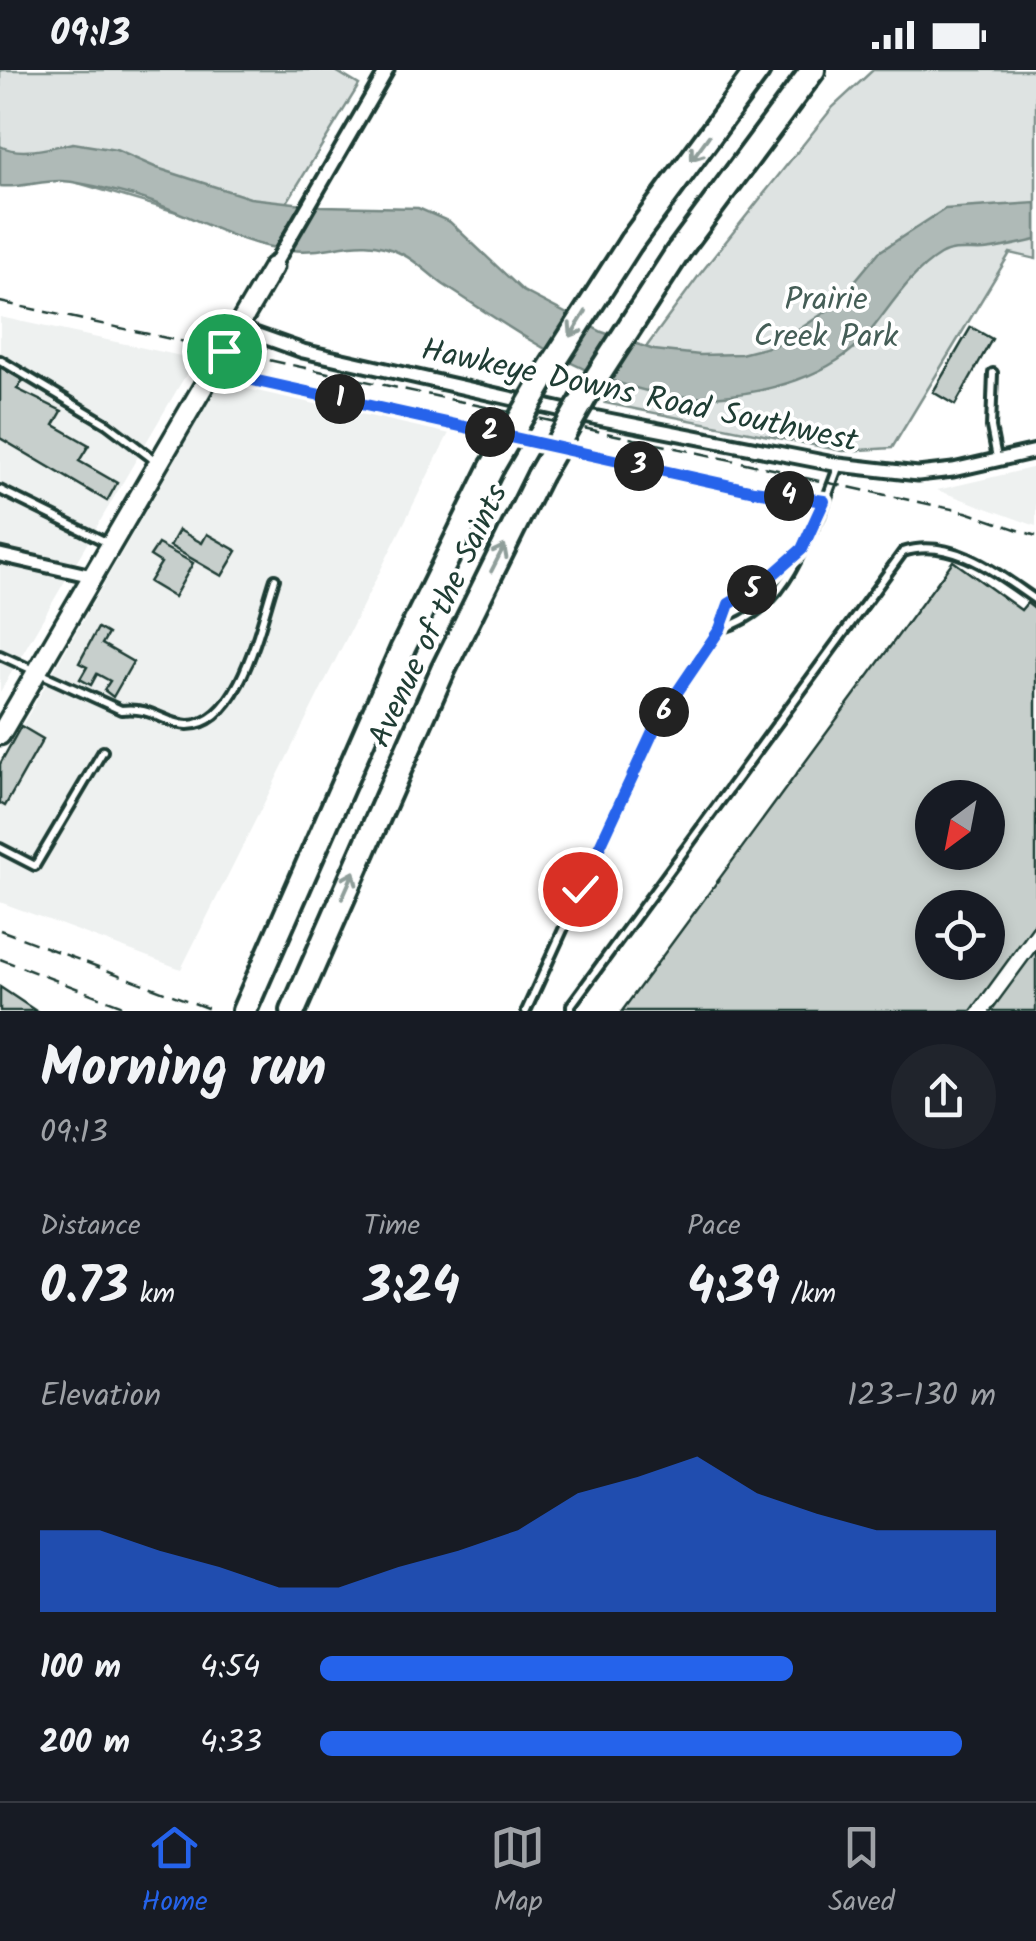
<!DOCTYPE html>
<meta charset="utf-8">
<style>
:root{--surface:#171b24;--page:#20242c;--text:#f1f3f6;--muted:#9ea1a6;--line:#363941;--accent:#2563eb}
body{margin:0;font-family:Kalam,sans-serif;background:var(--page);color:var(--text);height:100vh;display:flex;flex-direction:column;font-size:38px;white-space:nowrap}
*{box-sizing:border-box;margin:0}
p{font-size:32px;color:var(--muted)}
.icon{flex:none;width:55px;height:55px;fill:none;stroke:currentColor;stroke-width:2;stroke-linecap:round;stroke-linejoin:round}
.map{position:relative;height:941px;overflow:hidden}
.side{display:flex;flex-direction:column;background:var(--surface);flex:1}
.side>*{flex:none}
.needle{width:65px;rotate:212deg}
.fabs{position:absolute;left:915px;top:710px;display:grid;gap:20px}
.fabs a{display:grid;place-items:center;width:90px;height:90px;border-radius:50%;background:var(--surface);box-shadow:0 5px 15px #0003;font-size:50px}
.pin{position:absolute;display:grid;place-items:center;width:85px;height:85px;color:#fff;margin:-42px;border:5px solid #fff;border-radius:50%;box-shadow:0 2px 10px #0007}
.km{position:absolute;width:50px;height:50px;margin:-25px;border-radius:50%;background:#222;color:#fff;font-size:28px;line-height:50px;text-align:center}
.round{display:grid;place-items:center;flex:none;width:105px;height:105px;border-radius:52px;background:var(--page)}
.headline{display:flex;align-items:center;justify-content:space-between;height:170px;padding:0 40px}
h1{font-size:55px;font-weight:700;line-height:75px}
.figures{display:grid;grid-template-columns:repeat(3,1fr);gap:15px;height:170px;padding:10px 40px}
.figures div{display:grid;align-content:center}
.figures b{font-size:50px;font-weight:700}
.figures small{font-size:28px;font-weight:400}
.figures p{font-size:28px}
.chart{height:280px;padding:20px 40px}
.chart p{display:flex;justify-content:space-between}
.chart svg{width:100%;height:180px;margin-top:10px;fill:var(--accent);opacity:.7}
ul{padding:0 40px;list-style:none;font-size:32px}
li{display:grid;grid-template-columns:160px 120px 1fr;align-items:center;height:75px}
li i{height:25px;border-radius:12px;background:var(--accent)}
.status{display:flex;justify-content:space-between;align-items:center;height:70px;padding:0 50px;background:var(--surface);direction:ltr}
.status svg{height:28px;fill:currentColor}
.tab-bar{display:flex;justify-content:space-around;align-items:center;height:140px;border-top:2px solid var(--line);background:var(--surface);font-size:28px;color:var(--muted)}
.tab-bar a{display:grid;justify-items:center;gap:5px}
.tab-bar .on{color:var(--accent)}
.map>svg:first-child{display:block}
.built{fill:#eef1f0}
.green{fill:#dee3e2;stroke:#7e908b;stroke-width:2.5}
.water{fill:#afbab7;stroke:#758883;stroke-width:2.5}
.building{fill:#c7cfcc;stroke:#1f3d34;stroke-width:2.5;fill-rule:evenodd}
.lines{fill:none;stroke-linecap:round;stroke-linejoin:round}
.lane-casing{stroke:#1f3d34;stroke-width:14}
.street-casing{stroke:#1f3d34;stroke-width:19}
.secondary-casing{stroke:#1f3d34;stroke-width:25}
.highway-casing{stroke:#1f3d34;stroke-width:30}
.lane{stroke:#fff;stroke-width:6}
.street{stroke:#fff;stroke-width:11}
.secondary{stroke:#fff;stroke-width:18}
.highway{stroke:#fff;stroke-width:22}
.rail{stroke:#1f3d34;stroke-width:2.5;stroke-dasharray:15 8;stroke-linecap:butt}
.highway-bridge-casing{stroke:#1f3d34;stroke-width:30;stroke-linecap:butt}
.highway-bridge{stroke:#fff;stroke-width:22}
.oneway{stroke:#8f9e9a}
.route-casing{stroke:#fff;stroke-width:20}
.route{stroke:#2563eb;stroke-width:12}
.labels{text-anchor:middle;stroke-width:8;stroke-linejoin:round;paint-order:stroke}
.park-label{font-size:32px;fill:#455e57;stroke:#fff}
.street-label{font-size:32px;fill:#1f3d34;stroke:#fff}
</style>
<div class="status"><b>09:13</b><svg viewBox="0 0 49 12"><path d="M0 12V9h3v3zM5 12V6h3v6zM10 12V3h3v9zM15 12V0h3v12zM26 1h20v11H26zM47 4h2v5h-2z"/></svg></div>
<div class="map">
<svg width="1036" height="941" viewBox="0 0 1036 941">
<rect width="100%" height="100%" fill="#fff"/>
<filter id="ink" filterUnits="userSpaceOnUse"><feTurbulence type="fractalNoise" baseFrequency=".01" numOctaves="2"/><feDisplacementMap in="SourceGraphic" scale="20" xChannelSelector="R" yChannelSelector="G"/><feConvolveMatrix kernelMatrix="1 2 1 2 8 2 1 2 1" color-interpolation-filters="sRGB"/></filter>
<g filter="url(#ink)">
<!-- built -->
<g class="built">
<path d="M 0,247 L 195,289 L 0,622 Z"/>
<path d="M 222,309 L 450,361 L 181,899 L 0,832 L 0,694 Z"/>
<path d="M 1036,397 L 1036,456 L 937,420 Z"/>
</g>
<!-- green -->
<g class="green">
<path d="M 0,0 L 334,0 L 359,15 L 265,168 L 3,91 L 0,88 Z"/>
<path d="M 873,0 L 1036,0 L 1036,189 L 1010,183 L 892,378 L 843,381 L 605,333 L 700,204 L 833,37 Z"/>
</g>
<!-- water -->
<path class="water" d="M 73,73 L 116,80 L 157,98 L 250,128 L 321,136 L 418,138 L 450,152 L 523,221 L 602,262 L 654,280 L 700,285 L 741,284 L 776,275 L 834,236 L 879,182 L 945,139 L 1036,133 L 1036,170 C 1019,174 1002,178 984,180 C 969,181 954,177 940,185 C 910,203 891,236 869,263 C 832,307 766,323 712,327 C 611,333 524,266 444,215 C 430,205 417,191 402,184 C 357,162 333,185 291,180 C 234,175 187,141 134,126 C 115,121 79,111 60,111 C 39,111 21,118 0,116 L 0,76 C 22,87 50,77 73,73 Z"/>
<!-- building -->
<g class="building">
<path d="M 971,257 L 992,269 L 955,335 L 933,322 Z"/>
<path d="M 0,297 L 23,310 L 17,319 L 62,341 L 54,355 L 89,375 L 79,391 L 117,413 L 107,431 L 0,368 Z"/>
<path d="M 179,460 L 202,473 L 207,464 L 237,481 L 222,506 L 170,476 Z"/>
<path d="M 158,474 L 193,493 L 174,527 L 149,512 L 161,493 L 150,486 Z"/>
<path d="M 953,491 L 1021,540 L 1027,533 L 1036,540 L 1036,852 L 971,941 L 622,941 ZM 932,728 L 988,728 L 988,782 L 932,782 ZM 932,838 L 988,838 L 988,892 L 932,892 Z"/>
<path d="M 98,558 L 108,564 L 102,574 L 133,592 L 113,627 L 104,620 L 110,611 L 97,604 L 91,615 L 80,609 L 87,597 L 79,593 Z"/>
<path d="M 21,656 L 43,669 L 5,736 L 0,733 L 0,694 Z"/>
<path d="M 1036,880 L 1036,941 L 991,941 Z"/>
<path d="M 0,917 L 36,941 L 0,941 Z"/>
</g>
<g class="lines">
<!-- lane casing -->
<g class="lane-casing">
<g id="lane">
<path d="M 0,290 L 107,354 L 157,392"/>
<path d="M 214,301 L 504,366"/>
<path d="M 993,303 L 991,357 L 997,388"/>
<path d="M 516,368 L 754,421 L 825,431"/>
<path d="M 0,420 L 110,474"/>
<path d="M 802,479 L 820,446 L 839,395"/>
<path d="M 0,585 L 121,640 C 153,636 163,654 188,655 C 241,655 261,550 275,509"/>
<path d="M 0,778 L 35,796 L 103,681"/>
<path d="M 526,941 L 659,649 L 720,559 L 729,534 L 761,515 L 802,479 C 786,517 761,548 720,559"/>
<path d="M 571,941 L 571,935 L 903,482 C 951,466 998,504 1036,530"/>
</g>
</g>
<!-- street casing -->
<g class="street-casing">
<g id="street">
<path d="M 273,197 L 387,0"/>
<path d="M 238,258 L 303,281 L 593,347 L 839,395 L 918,404 L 953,400 L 1036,381"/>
<path d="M 0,485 L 92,506"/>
</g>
</g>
<!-- secondary casing -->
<g class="secondary-casing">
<path id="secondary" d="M 0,665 L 273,197"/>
</g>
<!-- highway casing -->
<g class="highway-casing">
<g id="highway">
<path d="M 631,172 L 758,0"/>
<path d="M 678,182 L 813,0"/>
<path d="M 244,941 L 403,578 L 492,397"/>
<path d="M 293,941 L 443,600 L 539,406"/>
</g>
</g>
<!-- lane -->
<use href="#lane" class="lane"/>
<!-- street -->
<use href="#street" class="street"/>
<!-- secondary -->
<use href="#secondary" class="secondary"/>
<!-- highway -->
<use href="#highway" class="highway"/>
<!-- rail -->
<g class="rail">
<path d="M 0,232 L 796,404"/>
<path d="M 782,403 L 966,442 L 1036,466"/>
<path d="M 0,860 L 215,941"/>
<path d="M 0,889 L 136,941"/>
</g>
<!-- highway-bridge casing -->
<g class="highway-bridge-casing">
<g id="highway-bridge">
<path d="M 492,397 L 549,300 L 631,172"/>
<path d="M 539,406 L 588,321 L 678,182"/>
</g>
</g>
<!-- highway-bridge -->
<use href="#highway-bridge" class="highway-bridge"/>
</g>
<!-- one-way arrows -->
<defs><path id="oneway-shaft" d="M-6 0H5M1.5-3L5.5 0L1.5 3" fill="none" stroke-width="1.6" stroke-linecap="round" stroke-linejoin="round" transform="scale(2.5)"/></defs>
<g class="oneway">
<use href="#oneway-shaft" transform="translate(700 78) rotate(126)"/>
<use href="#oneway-shaft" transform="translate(578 254) rotate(122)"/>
<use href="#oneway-shaft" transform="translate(498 488) rotate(-63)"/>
<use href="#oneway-shaft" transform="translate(348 815) rotate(-66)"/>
</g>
</g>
<g class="lines" filter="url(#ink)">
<!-- route casing -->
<g class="route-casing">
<path id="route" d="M 224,281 L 212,301 L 754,421 L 824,431 L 802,479 L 761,515 L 729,534 L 720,559 L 659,649 L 580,819"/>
</g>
<!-- route -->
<use href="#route" class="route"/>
</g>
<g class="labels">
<!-- park labels -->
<g class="park-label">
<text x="826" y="239">Prairie<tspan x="826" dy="37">Creek Park</tspan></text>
</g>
<!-- street labels -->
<g class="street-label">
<text transform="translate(640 324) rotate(12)" y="11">Hawkeye Downs Road Southwest</text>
<text transform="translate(437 545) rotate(-65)" y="11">Avenue of the Saints</text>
</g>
</g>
</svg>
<div class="fabs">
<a><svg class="needle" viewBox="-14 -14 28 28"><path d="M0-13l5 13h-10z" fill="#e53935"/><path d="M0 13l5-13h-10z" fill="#9ea1a6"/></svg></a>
<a><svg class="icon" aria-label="locate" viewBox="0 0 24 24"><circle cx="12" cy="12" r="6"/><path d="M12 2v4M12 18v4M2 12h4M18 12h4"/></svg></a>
</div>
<div class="pin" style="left:224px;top:281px;background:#1e9e55"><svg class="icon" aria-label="arrive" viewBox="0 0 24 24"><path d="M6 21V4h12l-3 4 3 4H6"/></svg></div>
<div class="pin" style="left:580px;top:819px;background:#d93025"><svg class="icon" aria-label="check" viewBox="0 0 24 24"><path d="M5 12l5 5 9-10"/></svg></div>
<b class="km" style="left:340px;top:329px">1</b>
<b class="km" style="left:490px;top:362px">2</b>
<b class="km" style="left:639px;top:396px">3</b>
<b class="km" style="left:789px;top:426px">4</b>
<b class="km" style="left:752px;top:520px">5</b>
<b class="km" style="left:664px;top:642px">6</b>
</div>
<section class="side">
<div class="headline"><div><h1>Morning run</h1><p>09:13</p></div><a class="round"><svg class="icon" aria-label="share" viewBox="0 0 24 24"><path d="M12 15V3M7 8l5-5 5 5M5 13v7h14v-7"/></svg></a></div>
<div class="figures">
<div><p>Distance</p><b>0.73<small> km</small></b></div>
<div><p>Time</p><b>3:24</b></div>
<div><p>Pace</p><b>4:39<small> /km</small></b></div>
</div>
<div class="chart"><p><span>Elevation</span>123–130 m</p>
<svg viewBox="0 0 160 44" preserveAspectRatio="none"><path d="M0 44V24L10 24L20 29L30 33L40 38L50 38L60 33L70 29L80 24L90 15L100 11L110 6L120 15L130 20L140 24L150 24L160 24V44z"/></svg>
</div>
<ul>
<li><b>100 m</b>4:54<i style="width:70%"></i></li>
<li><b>200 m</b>4:33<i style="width:95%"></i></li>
</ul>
</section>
<nav class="tab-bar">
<a class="on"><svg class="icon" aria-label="home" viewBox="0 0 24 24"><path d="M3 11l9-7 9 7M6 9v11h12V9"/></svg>Home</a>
<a><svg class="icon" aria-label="map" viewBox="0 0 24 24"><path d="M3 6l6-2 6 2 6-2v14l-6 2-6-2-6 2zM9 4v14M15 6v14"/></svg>Map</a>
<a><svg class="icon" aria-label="saved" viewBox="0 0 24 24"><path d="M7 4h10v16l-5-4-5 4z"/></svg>Saved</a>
</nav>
